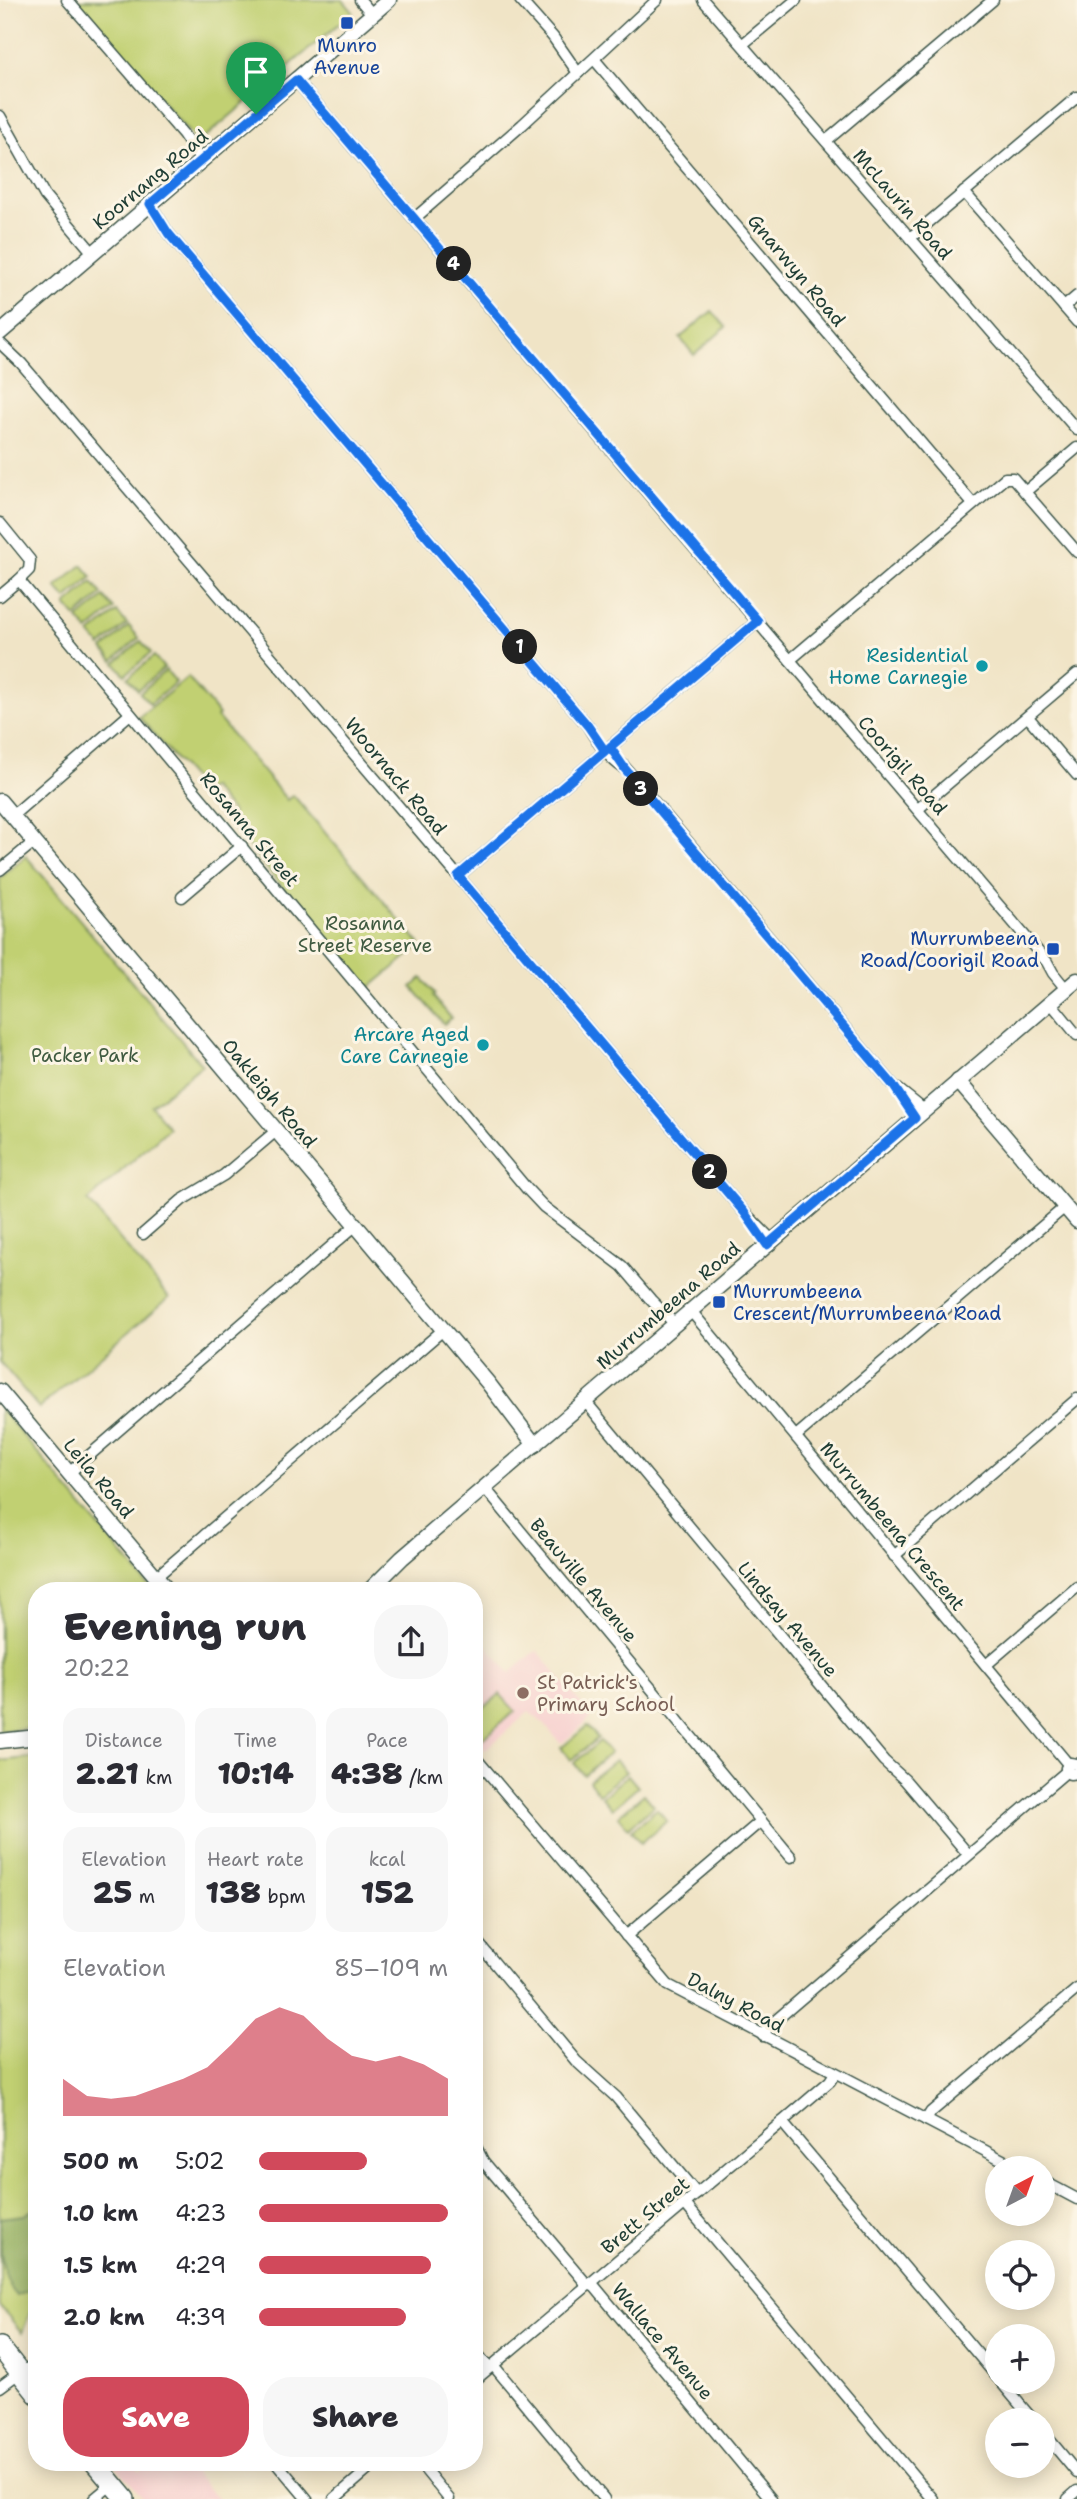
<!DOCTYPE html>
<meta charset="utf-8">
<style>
:root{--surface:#fff;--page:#f7f7f7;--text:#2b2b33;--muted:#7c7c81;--accent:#d1495b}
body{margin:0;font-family:"Shantell Sans",sans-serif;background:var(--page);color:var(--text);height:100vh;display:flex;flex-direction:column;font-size:26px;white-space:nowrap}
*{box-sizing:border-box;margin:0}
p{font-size:23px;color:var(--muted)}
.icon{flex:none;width:38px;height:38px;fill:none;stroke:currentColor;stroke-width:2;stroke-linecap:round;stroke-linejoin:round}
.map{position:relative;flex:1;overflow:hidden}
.side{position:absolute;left:28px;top:1582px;width:455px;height:889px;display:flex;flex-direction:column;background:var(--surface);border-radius:28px;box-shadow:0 4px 18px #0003}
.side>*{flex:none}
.needle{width:46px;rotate:41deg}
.controls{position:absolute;left:985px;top:2156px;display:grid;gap:14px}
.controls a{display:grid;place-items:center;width:70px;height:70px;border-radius:50%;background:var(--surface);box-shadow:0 4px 18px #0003;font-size:35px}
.pin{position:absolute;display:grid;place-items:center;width:60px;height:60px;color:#fff;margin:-72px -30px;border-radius:50% 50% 50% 0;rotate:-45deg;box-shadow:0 0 7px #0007}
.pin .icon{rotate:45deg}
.km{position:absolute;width:35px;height:35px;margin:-18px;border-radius:50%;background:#222;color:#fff;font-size:19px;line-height:35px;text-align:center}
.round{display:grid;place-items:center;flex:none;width:74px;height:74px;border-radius:28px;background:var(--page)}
.headline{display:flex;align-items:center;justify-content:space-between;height:119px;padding:0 35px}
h1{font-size:38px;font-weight:800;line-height:52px}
.stats{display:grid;grid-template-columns:repeat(3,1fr);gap:10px;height:119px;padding:7px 35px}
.stats div{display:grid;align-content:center;border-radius:18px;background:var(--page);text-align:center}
.stats b{font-size:30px;font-weight:800}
.stats small{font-size:19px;font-weight:400}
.stats p{font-size:19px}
.chart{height:196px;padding:14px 35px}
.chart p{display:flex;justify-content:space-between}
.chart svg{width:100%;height:126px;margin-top:7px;fill:var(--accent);opacity:.7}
.primary-button{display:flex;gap:14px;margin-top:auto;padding:14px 35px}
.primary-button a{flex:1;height:80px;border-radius:28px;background:var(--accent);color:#fff;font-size:28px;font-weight:800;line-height:80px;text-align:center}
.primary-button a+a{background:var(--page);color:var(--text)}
ul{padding:0 35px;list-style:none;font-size:23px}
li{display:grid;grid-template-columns:112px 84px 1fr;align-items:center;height:52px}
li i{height:18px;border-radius:9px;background:var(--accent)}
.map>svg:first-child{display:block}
.built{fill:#f7d0cf}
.green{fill:#c1d072;stroke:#708653;stroke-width:2}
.forest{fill:#98b264;stroke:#5c784c;stroke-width:2}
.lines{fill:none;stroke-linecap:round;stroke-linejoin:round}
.street-casing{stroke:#3e564a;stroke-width:13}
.secondary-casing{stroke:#3e564a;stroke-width:17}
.highway-casing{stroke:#3e564a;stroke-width:22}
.street{stroke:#fff;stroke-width:10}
.secondary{stroke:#fff;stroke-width:14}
.highway{stroke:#fff;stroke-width:19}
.route-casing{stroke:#fff;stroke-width:14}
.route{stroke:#1a73e8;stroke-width:9}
.transit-dot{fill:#1a4fb4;stroke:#fcf5e5;stroke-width:2.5}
.culture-dot{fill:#0f9aa8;stroke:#fcf5e5;stroke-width:2.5}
.education-dot{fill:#8d6e63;stroke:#fcf5e5;stroke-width:2.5}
.labels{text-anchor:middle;stroke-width:6;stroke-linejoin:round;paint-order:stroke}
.transit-label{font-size:19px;fill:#164399;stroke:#fcf5e5}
.street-label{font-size:19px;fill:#1f3d34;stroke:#fcf5e5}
.culture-label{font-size:19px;fill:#0d838f;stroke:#fcf5e5;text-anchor:end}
.park-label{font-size:19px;fill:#3f5a40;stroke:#fcf5e5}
.education-label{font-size:19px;fill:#785e54;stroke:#fcf5e5;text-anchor:start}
</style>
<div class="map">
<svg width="1077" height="2499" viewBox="0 0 1077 2499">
<rect width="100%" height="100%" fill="#fcf5e5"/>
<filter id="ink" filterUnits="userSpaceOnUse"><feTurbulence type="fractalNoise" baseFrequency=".0143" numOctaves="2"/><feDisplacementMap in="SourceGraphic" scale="14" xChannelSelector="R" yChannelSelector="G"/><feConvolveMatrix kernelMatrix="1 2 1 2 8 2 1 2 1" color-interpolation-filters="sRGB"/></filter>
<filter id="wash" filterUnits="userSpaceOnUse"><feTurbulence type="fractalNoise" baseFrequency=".00686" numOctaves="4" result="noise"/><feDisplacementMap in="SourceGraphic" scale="28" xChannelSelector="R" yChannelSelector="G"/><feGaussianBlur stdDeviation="1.57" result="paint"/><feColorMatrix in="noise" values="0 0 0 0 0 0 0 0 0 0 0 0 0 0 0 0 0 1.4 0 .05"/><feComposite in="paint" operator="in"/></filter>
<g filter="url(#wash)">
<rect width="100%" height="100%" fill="#f0e4c6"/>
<!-- built -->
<g class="built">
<path d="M 474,1630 L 510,1673 L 537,1650 L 592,1717 L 561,1744 L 544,1724 L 529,1712 L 485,1750 L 474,1738 Z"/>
<path d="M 113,2462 L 132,2462 L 139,2472 L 149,2462 L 184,2462 L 218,2499 L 144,2499 Z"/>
</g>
<!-- green -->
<g class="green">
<path d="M 74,0 L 343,0 L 353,12 L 198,143 Z"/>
<path d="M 712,311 L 726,327 L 694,355 L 680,338 Z"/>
<path d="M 82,565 L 92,577 L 66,599 L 56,587 Z"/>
<path d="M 92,582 L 102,594 L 76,617 L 66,605 Z"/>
<path d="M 104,597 L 114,609 L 88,631 L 78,619 Z"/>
<path d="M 117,612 L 127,624 L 101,646 L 90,634 Z"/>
<path d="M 129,626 L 139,638 L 113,661 L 103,649 Z"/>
<path d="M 141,641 L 151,653 L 125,675 L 115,663 Z"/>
<path d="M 154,656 L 164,668 L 138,690 L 128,678 Z"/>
<path d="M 166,670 L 176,682 L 150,704 L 140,693 Z"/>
<path d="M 188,677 L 219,715 L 217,717 L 287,800 L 293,795 L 419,943 L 420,946 L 367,990 L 227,820 L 233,813 L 211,787 L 204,792 L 139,717 Z"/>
<path d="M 26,856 L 202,1065 L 151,1106 L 169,1128 L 88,1201 L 169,1298 L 39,1408 L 0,1362 L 0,878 Z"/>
<path d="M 422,978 L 435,994 L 433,996 L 451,1018 L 444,1024 L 412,987 Z"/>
<path d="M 0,1408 L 153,1591 L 37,1591 L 37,1727 L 0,1731 L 0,1567 L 4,1548 L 0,1529 Z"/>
<path d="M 500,1694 L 515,1711 L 482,1739 L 474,1730 L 474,1716 Z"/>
<path d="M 587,1726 L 598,1738 L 571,1760 L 561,1748 Z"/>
<path d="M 600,1741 L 610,1753 L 584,1775 L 574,1763 Z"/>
<path d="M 37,1757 L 37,2295 L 22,2333 L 0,2306 L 0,1761 Z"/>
<path d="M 615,1760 L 626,1772 L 599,1794 L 589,1781 Z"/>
<path d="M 628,1775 L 638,1787 L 612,1809 L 602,1797 Z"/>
<path d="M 644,1794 L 654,1806 L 628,1828 L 618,1816 Z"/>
<path d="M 657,1809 L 667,1821 L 641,1843 L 631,1831 Z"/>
</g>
<!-- forest -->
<path class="forest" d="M 37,2207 L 37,2279 L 29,2291 L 17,2296 C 0,2278 0,2247 0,2218 L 24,2215 Z"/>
</g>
<g filter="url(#ink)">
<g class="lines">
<!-- street casing -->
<g class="street-casing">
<g id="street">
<path d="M 67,0 L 183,134 L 201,161"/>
<path d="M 360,0 L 372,14"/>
<path d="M 520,0 L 553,37 L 578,73"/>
<path d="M 703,0 L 1077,430"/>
<path d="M 743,44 L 796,0"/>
<path d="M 594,59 L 973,504"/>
<path d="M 296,80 L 1047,962 L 1053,973 L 1066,989"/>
<path d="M 0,116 L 45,196 L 93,253"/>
<path d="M 826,141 L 993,0"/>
<path d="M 964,192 L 1077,322"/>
<path d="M 150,204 L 168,233 L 588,726 C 597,742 609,759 625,769"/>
<path d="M 415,218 L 522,125 L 657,0"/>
<path d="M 910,238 L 1077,97"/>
<path d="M 1064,307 L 1077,296"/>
<path d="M 0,343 L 21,363 L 744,1212 L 772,1240"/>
<path d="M 1025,492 L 1077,552"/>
<path d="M 0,523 L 30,560 L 29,570 L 19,580 L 23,585 L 527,1189 L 544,1207 L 622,1266 L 651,1300 L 675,1324"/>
<path d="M 0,596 L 19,580"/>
<path d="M 790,660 L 1005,478 L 1013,478 L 1025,492 L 1077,448"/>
<path d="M 1028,717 L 1077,775"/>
<path d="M 622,764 L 893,1085 L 924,1110"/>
<path d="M 918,809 L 1077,674"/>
<path d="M 12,816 L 130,714"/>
<path d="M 0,870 L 34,842"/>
<path d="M 458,876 L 758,621"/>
<path d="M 182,897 L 242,846"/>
<path d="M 1051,1003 L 1077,1035"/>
<path d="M 143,1234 L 182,1200 L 224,1175 L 276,1131"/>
<path d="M 691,1311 L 1068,1764"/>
<path d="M 585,1401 L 884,1761 L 905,1780 L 968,1854"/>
<path d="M 796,1436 L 1065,1207"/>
<path d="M 69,1473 L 356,1225"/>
<path d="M 484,1487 L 791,1857"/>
<path d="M 894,1556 L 1077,1399"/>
<path d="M 156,1577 L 443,1330"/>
<path d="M 986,1665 L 1077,1587"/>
<path d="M 474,1756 L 668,1985 L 1018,2168"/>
<path d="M 1077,1764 L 1070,1763 L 1066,1768 L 1070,1774 L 1077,1773"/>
<path d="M 626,1936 L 761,1821"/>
<path d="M 474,1938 L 576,2061 L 616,2097 L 697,2194"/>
<path d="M 763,2036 L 768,2027 L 1067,1771"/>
<path d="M 926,2120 L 931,2112 L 1077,1989"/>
<path d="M 782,2122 L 998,2378"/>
<path d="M 474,2143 L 483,2161 L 584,2281 L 595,2287 L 771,2499"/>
<path d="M 1043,2181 L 1077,2199"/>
<path d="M 685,2204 L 933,2499"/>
<path d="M 474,2350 L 489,2368"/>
<path d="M 493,2365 L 604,2499"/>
<path d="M 474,2381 L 782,2122 L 830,2081 L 835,2073"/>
<path d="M 1001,2382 L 1033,2420"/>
<path d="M 0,2387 L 19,2373"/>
<path d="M 1043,2432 L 1077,2473"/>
<path d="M 276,2462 L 307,2499"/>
<path d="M 419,2462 L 449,2499"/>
<path d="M 94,2499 L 112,2484"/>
<path d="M 334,2499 L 377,2462"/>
<path d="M 1068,2499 L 1077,2491"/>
</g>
</g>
<!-- secondary casing -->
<g class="secondary-casing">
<g id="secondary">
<path d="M 0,333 L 389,0"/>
<path d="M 0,801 L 488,1383 L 535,1445"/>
<path d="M 958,1081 L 1077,1221"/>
<path d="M 0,1391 L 168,1591"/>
<path d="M 369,1591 L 402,1558 L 1077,980"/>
<path d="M 0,1741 L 37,1737"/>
<path d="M 19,2373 C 30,2372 33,2369 37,2359"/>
</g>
</g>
<!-- highway casing -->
<g class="highway-casing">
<g id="highway">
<path d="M 0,2347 L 37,2394"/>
<path d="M 94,2462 L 125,2499"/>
</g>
</g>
<!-- street -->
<use href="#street" class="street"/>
<!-- secondary -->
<use href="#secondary" class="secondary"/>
<!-- highway -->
<use href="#highway" class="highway"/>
</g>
</g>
<g class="lines" filter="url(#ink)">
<!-- route casing -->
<g class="route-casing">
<path id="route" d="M 296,80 L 758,621 L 610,747 L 625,769 L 893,1085 L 915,1118 L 767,1245 L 744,1212 L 458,876 L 605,751 L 588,726 L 168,233 L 150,204 Z"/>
</g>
<!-- route -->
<use href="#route" class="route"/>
</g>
<!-- markers -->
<g class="transit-dot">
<rect x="340" y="16" width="14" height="14" rx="3.5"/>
<rect x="1046" y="942" width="14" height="14" rx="3.5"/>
<rect x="712" y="1295" width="14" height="14" rx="3.5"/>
</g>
<g class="culture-dot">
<circle cx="982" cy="666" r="7"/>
<circle cx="483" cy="1045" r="7"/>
</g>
<circle class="education-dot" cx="523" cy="1693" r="7"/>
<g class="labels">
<!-- transit labels -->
<g class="transit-label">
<text x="347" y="52">Munro<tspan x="347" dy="22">Avenue</tspan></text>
<text x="1039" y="945" text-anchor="end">Murrumbeena<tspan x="1039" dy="22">Road/Coorigil Road</tspan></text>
<text x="733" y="1298" text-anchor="start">Murrumbeena<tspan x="733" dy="22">Crescent/Murrumbeena Road</tspan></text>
</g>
<!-- street labels -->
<g class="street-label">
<text transform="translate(150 179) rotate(-40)" y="7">Koornang Road</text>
<text transform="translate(903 204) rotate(49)" y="7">McLaurin Road</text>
<text transform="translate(797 270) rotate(50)" y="7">Gnarwyn Road</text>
<text transform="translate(903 765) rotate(49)" y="7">Coorigil Road</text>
<text transform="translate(396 776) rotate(50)" y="7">Woornack Road</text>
<text transform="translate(250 829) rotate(50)" y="7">Rosanna Street</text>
<text transform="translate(270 1093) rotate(50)" y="7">Oakleigh Road</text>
<text transform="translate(668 1305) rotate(-41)" y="7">Murrumbeena Road</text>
<text transform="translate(99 1478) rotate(50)" y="7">Leila Road</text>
<text transform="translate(893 1526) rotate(50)" y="7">Murrumbeena Crescent</text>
<text transform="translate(584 1580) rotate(50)" y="7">Beauville Avenue</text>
<text transform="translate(788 1619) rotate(50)" y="7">Lindsay Avenue</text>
<text transform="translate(736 2002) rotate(28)" y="7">Dalny Road</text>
<text transform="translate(645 2215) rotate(-40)" y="7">Brett Street</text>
<text transform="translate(663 2341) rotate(50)" y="7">Wallace Avenue</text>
</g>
<!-- culture labels -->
<g class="culture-label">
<text x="968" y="662">Residential<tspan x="968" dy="22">Home Carnegie</tspan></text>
<text x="469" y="1041">Arcare Aged<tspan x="469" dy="22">Care Carnegie</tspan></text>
</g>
<!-- park labels -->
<g class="park-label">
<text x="365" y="930">Rosanna<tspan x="365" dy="22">Street Reserve</tspan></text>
<text x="85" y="1062">Packer Park</text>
</g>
<!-- education labels -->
<g class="education-label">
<text x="537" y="1689">St Patrick's<tspan x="537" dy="22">Primary School</tspan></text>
</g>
</g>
</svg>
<div class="controls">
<a><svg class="needle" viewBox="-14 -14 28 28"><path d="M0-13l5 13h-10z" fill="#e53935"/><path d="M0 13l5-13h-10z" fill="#7c7c81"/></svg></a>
<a><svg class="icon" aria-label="locate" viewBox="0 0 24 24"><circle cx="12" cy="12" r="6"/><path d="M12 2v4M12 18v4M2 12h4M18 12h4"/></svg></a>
<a>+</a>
<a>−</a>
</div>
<div class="pin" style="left:256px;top:114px;background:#1e9e55"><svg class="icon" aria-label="arrive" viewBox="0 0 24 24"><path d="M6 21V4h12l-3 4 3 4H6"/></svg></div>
<b class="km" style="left:520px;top:647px">1</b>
<b class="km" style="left:710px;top:1172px">2</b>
<b class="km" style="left:641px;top:789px">3</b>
<b class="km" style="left:454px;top:264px">4</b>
<section class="side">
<div class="headline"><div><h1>Evening run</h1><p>20:22</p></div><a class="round"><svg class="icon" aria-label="share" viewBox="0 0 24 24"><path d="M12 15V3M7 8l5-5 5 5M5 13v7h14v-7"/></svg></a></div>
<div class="stats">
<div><p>Distance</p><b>2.21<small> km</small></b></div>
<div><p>Time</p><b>10:14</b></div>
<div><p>Pace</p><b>4:38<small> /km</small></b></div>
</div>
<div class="stats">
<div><p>Elevation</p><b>25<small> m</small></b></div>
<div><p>Heart rate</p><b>138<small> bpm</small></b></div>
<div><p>kcal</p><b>152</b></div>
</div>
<div class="chart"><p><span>Elevation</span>85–109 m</p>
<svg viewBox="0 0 160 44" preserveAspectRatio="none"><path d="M0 44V31L10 37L20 38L30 37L40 34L50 31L60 27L70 19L80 10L90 6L100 9L110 17L120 23L130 25L140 23L150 26L160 31V44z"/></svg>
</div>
<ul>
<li><b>500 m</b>5:02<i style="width:57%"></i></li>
<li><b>1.0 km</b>4:23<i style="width:100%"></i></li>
<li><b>1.5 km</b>4:29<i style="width:91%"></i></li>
<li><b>2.0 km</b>4:39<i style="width:78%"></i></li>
</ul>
<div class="primary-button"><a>Save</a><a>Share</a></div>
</section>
</div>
